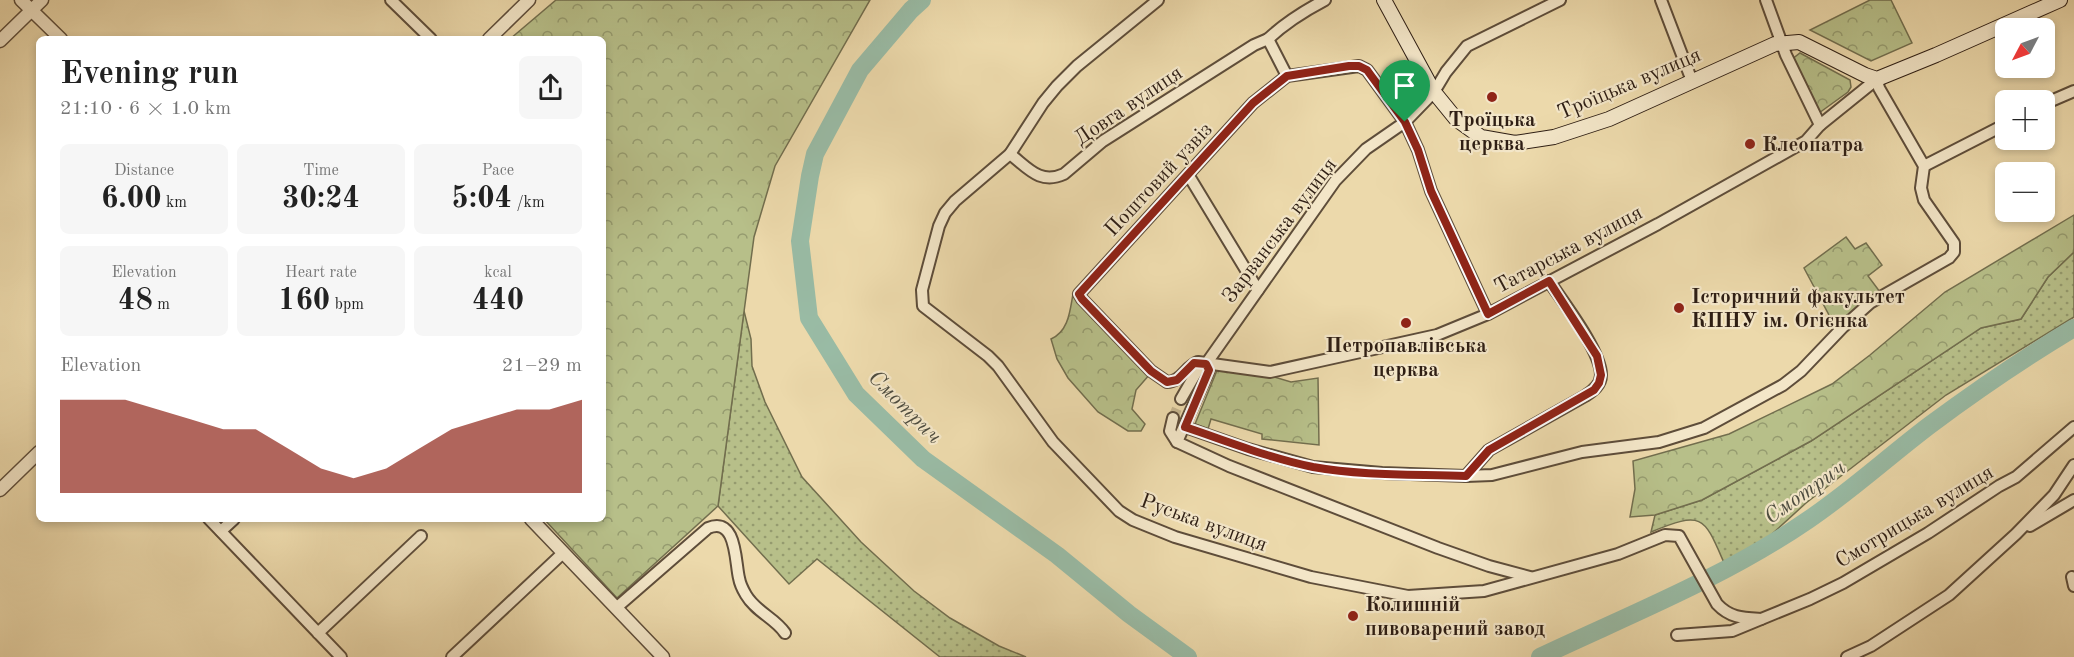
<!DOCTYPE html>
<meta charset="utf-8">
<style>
:root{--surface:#fff;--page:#f6f6f6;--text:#222;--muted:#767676;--accent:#8f2418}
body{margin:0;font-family:"Old Standard TT",serif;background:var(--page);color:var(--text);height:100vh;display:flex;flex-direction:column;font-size:22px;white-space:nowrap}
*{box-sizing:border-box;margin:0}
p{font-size:20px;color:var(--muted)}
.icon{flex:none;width:33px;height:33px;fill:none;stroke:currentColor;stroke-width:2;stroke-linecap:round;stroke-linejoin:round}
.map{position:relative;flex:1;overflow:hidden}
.panel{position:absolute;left:36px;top:36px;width:570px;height:486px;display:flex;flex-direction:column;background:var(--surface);border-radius:9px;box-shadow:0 3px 9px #0003}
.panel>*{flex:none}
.needle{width:39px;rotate:229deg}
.tools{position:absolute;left:1995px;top:18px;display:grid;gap:12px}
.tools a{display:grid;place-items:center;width:60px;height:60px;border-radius:9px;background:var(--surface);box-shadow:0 3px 9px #0003;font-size:30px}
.pin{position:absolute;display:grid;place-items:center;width:51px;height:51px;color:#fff;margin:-62px -26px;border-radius:50% 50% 50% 0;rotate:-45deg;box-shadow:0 0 6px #0007}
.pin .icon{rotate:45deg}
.round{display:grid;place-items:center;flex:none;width:63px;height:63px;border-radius:9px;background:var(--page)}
.summary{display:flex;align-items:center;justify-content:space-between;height:102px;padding:0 24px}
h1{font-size:33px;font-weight:600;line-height:45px}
.stats{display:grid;grid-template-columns:repeat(3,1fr);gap:9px;height:102px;padding:6px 24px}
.stats div{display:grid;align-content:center;border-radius:9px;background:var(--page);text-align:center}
.stats b{font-size:30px;font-weight:600}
.stats small{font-size:16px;font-weight:400}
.stats p{font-size:16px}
.chart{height:168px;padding:12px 24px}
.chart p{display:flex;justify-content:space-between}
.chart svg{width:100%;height:108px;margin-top:6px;fill:var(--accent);opacity:.7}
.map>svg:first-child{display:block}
.grass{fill:url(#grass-dots);stroke:#726e4e;stroke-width:1.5}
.forest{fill:url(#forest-crowns);stroke:#726e4e;stroke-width:1.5}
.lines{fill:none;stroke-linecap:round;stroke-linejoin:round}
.river{stroke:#99bba5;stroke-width:18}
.minor-tunnel{stroke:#c6b48d;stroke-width:10;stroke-dasharray:10 5;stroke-linecap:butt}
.minor-casing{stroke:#5e4d3a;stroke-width:14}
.tertiary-casing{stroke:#5e4d3a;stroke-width:15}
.secondary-casing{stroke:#2e1e14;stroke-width:16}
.minor{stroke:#f3e6c8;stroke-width:10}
.tertiary{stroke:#f3e6c8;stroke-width:12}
.secondary{stroke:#f3e6c8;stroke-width:14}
.route-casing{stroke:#fff;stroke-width:12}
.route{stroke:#8f2418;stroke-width:8}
.poi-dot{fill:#8f2418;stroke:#f3e6c8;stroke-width:2}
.labels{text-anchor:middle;stroke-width:4.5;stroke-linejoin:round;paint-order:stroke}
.street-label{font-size:21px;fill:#2e1e14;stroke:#f3e6c8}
.poi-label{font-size:21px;font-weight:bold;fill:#2e1e14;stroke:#f3e6c8;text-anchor:start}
.water-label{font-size:22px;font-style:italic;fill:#4e4d40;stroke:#f3e6c8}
</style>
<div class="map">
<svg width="2074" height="657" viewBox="0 0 2074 657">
<defs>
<pattern id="grass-dots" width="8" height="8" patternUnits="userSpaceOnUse" patternTransform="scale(1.5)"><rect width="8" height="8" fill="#b7bf89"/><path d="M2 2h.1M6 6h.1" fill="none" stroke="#959b6f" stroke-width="1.8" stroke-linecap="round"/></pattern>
<pattern id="forest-crowns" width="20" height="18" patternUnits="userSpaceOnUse" patternTransform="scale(1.5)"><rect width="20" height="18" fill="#b7bf89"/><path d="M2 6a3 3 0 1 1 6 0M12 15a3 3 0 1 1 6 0" fill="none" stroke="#959b6f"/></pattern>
</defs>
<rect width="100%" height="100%" fill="#ecd9ab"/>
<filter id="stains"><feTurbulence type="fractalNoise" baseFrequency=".00333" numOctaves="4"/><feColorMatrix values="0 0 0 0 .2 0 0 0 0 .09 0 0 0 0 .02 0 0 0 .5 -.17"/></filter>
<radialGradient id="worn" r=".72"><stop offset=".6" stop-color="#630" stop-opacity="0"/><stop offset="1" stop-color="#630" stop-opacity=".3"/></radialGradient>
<!-- grass -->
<g class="grass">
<path d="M 2074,252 L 2074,317 L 1946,395 L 1806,503 L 1761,544 L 1725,565 C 1704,517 1704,510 1651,532 L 1655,515 L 1702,500 L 1811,441 L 1981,328 L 2021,319 L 2048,277 Z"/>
<path d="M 744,311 L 751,339 L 752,366 L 765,402 L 802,477 L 861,542 L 914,591 L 950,618 L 999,646 L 1026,657 L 940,657 L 817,559 L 789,584 L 718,506 Z"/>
</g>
<!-- forest -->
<g class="forest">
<path d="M 556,0 L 870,0 L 775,166 L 754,237 L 718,506 L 617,598 L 544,519 L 603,519 L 603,39 L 510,39 Z"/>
<path d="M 1870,0 L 1891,0 L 1912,43 L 1871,61 L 1810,30 Z"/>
<path d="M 1800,53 L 1850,80 L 1851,87 L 1848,92 L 1819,113 L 1791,60 Z"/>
<path d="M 2074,215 L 2074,252 L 2048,277 L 2021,319 L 1981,328 L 1811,441 L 1702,500 L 1655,515 L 1630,517 L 1635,489 L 1633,461 L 1729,434 L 1832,384 L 1870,355 L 1945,292 Z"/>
<path d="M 1846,237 L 1855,249 L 1866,243 L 1882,265 L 1868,276 L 1880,292 L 1837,330 L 1804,268 Z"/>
<path d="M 1073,294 L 1150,374 L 1136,390 L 1132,409 L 1145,424 L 1141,431 L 1128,431 L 1098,412 L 1068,378 L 1057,359 L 1051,339 C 1069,331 1070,310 1073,294 Z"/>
<path d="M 1227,363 L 1291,382 L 1318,378 L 1319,445 L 1262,439 L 1262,434 L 1211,419 L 1208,429 L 1195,424 L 1218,368 Z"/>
</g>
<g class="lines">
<!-- river -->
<g class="river">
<path d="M 922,0 L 911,10 L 860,70 L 815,154 L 810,176 L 800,241 L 809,318 L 856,394 L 923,459 L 1057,555 L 1129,614 L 1188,657"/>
<path d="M 1540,657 C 1631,614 1725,577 1808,520 C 1851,491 1889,456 1930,425 C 1977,390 2024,358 2074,328"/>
</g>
<!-- minor-tunnel -->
<path class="minor-tunnel" d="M 1173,418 L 1181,399"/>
<!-- minor casing -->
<g class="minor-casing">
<g id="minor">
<path d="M 391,0 L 431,39"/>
<path d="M 1158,0 L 1077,66 L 1057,86 L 1043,103 L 1010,154 L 955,201 L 945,213 L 939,226 L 922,290 L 923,306 L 988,356 L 998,366 L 1053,442 L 1119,511 L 1133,520 L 1175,537 L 1311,577 L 1408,596 L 1484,591 L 1618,554 L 1665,535 L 1679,536 L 1717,604 C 1730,618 1743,618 1761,619"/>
<path d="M 1661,0 L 1692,81"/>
<path d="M 1766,0 L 1786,55 L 1820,125"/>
<path d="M 1268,39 C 1285,23 1304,11 1325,0"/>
<path d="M 2044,104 L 2074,91"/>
<path d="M 1010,154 C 1028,168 1040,185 1064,174 L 1103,141 L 1254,45 L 1268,39 L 1287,76"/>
<path d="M 1924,166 L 2006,124"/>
<path d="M 1189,176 L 1258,290"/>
<path d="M 1181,399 L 1200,366 L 1206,364 L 1335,181 L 1366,149 L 1405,122 L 1434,92 L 1446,72 L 1467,46 L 1560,0"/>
<path d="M 1173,418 L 1170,431 L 1177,442 L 1229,466 L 1438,548 L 1489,566 L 1530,577"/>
<path d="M 1185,427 L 1248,449 L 1313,467 L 1382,473 L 1466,476 L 1492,475 L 1582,452 L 1659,442 L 1704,428 L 1783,385 L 1801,371 L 1843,327 L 1870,303 L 1949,258 L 1954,252 L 1954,243 L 1924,200 L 1921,188 L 1924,166 L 1879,88 L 1877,79 L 1820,125 L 1806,141 L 1658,224 L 1488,314 L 1437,335 L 1270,372 L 1198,362 C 1186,366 1181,382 1167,382 L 1151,371 L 1082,299 L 1079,294 L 1253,103 L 1287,76 L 1359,66 L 1367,70 L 1405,122 L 1418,150 L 1431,191 L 1488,314"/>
<path d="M 1177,442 L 1209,370 L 1206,364"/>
<path d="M 1466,476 L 1489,450 L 1585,396 C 1593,391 1601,385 1601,375 C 1601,351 1563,302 1549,281"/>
<path d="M 209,519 L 341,657"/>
<path d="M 2030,526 L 2074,500"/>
<path d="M 221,531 L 234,519"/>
<path d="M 2072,577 L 2074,586"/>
<path d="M 616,608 L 708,528 C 737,516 735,562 739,578 C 740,584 743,590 746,595 C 756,612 775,618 785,633"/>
<path d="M 318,633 L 421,536"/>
<path d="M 1677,635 L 1732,631 L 1810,599 L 1843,583 L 1928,533 L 1999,486 L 2016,477 L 2074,427"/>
<path d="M 452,657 L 563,553"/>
<path d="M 1847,657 L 1871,646 L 1949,595 L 2016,534 L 2054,495 L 2074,465"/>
</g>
</g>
<!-- tertiary casing -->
<g class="tertiary-casing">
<g id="tertiary">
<path d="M 21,0 L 61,39"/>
<path d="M 489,39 L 529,0"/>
<path d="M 0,41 L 42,0"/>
<path d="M 0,490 L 39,452"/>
<path d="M 531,519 L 663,657"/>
</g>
</g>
<!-- secondary casing -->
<g class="secondary-casing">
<path id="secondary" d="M 1384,0 L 1434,92 L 1456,119 L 1481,137 L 1515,143 L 1554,137 L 1609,119 L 1775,44 L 1799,42 L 1865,75 L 1877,79 L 1936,55 L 2060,0"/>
</g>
<!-- minor -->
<use href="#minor" class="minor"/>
<!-- tertiary -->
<use href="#tertiary" class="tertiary"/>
<!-- secondary -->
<use href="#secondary" class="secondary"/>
</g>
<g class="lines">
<!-- route casing -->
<g class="route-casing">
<path id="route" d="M 1349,66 L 1359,66 L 1367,70 L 1405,122 L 1418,150 L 1431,191 L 1488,314 L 1549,281 L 1597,356 L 1601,375 L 1599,383 L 1594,390 L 1489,450 L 1466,476 C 1415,474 1363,476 1313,467 C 1269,458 1227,441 1185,427 L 1209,370 L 1206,364 L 1194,363 L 1177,380 L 1167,382 L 1151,371 L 1082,299 L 1079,294 L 1253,103 L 1287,76 Z"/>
</g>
<!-- route -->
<use href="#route" class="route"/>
</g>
<!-- markers -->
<g class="poi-dot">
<circle cx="1492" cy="97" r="6"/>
<circle cx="1750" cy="144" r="6"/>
<circle cx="1679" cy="308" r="6"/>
<circle cx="1406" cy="323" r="6"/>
<circle cx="1353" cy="616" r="6"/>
</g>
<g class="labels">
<!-- street labels -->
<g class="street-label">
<text transform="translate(1629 83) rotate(-23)" y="7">Троїцька вулиця</text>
<text transform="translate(1128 105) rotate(-34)" y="7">Довга вулиця</text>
<text transform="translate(1158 179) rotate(-47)" y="7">Поштовий узвіз</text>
<text transform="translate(1279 230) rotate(-53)" y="7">Зарванська вулиця</text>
<text transform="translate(1568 249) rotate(-28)" y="7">Татарська вулиця</text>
<text transform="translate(1914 516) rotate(-31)" y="7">Смотрицька вулиця</text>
<text transform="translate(1204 522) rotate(20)" y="7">Руська вулиця</text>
</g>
<!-- poi labels -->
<g class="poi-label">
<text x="1492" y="126" text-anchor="middle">Троїцька<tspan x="1492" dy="24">церква</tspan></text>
<text x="1762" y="151">Клеопатра</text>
<text x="1691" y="303">Історичний факультет<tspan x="1691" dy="24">КПНУ ім. Огієнка</tspan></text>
<text x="1406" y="352" text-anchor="middle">Петропавлівська<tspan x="1406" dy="24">церква</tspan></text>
<text x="1365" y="611">Колишній<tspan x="1365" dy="24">пивоварений завод</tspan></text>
</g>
<!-- water labels -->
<g class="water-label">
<text transform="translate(906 406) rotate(45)" y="8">Смотрич</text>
<text transform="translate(1804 491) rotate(-35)" y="8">Смотрич</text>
</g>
</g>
<rect width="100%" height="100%" filter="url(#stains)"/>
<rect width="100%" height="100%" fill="url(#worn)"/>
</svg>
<div class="tools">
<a><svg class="needle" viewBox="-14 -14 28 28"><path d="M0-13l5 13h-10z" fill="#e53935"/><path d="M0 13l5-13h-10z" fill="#767676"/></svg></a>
<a>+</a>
<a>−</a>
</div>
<div class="pin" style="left:1405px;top:122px;background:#1e9e55"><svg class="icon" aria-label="arrive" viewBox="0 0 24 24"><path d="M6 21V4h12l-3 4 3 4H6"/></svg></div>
<section class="panel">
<div class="summary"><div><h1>Evening run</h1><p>21:10 · 6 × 1.0 km</p></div><a class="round"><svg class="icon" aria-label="share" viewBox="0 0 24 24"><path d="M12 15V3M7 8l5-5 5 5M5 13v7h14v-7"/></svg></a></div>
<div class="stats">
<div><p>Distance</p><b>6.00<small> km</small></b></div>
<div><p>Time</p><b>30:24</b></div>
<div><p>Pace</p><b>5:04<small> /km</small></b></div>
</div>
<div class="stats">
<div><p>Elevation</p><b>48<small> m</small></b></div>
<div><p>Heart rate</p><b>160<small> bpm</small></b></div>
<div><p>kcal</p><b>440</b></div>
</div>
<div class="chart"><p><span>Elevation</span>21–29 m</p>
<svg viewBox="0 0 160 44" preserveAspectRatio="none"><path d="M0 44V6L10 6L20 6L30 10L40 14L50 18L60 18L70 26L80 34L90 38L100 34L110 26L120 18L130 14L140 10L150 10L160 6V44z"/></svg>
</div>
</section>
</div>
